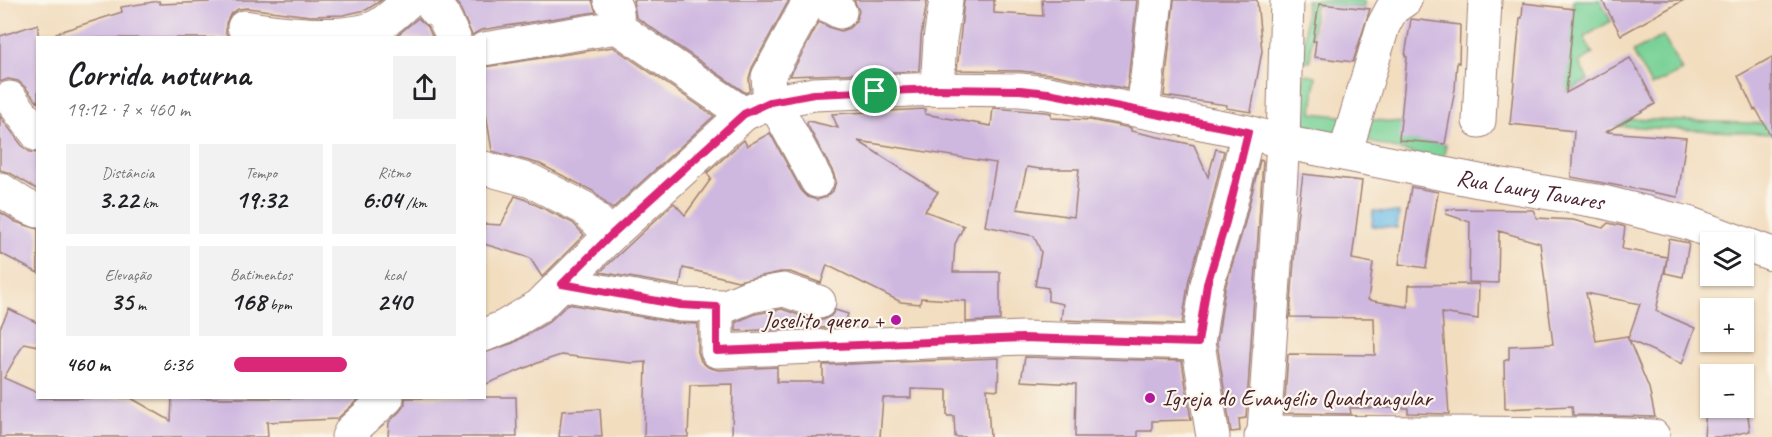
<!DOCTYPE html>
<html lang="pt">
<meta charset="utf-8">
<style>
:root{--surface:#fff;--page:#f2f2f2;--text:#202124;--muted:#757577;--accent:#db2777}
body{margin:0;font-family:Caveat,sans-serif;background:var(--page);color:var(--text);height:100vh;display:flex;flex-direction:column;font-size:22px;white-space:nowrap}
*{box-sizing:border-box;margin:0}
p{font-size:20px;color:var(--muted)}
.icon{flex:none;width:33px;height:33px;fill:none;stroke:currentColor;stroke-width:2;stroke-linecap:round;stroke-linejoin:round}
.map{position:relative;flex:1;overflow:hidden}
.panel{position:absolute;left:36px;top:36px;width:450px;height:363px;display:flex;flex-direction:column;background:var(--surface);border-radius:0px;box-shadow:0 2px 4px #0004}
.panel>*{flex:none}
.tools{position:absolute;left:1700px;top:232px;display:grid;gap:12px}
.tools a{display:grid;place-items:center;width:54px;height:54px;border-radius:0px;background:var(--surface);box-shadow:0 2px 4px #0004;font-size:30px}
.pin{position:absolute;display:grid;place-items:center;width:51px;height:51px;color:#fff;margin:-26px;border:3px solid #fff;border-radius:50%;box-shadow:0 2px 6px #0007}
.round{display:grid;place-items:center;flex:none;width:63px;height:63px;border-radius:0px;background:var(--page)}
.overview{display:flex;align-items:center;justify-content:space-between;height:102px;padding:0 30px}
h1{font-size:33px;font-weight:700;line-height:45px}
.stats{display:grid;grid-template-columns:repeat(3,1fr);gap:9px;height:102px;padding:6px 30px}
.stats div{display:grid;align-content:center;border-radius:0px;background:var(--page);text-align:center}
.stats b{font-size:26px;font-weight:700}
.stats small{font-size:16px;font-weight:400}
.stats p{font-size:16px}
ul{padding:0 30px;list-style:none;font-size:20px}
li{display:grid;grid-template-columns:96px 72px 1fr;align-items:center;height:45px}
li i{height:15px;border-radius:8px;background:var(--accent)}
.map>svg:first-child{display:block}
.green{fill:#79d197;stroke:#627861;stroke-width:1.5}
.water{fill:#6abbe5;stroke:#5a6d88;stroke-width:1.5}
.building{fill:#cfb8e0;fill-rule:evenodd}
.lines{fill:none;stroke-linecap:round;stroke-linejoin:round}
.minor-casing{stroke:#9e7e75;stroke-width:35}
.minor{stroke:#fff;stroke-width:33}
.route-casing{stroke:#fff;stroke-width:12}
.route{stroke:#db2777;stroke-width:8}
.poi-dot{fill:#b5179e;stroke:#fbf7ec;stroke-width:2}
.labels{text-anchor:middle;stroke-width:4.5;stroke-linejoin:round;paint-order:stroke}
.street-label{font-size:24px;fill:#4a1f2b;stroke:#fbf7ec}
.poi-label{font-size:24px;fill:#4a1f2b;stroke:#fbf7ec;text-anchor:end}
</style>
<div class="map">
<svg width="1772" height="437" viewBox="0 0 1772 437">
<rect width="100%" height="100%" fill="#fbf7ec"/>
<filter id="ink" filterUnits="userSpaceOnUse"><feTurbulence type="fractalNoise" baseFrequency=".0167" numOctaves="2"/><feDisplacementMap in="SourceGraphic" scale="12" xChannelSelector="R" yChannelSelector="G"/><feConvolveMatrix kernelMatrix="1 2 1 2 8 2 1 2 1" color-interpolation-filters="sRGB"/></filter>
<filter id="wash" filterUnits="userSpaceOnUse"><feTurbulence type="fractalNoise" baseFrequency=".008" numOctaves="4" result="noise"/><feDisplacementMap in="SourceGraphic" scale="24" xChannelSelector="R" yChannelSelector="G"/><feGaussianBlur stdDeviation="1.35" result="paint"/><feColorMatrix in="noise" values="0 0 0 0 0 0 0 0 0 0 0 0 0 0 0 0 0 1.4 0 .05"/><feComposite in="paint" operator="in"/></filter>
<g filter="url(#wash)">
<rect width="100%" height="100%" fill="#f2ddbf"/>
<!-- green -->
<g class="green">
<path d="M 1306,0 L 1364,0 L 1364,8 L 1315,4 L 1310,61 L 1304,61 Z"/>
<path d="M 1573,0 L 1600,0 L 1611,21 L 1584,37 L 1593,54 L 1579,62 L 1588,80 L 1565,93 Z"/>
<path d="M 1663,36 L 1682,71 L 1651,86 L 1633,52 Z"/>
<path d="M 1304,74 L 1316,76 L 1312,113 L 1402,123 L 1402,139 L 1446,144 L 1443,161 L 1297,123 Z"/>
<path d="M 1628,119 L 1772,124 L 1772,134 L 1615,126 Z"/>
</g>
<!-- water -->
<path class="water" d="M 1373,211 L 1399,213 L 1397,228 L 1372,226 Z"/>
<g id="blocks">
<!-- building -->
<g class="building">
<path d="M 208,0 L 382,0 L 366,10 L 343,15 L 310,16 L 247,8 L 238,9 L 230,15 L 226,23 L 226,33 L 229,38 L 56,38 L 56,33 L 122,12 L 121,7 L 159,1 L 160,4 L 209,2 Z"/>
<path d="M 454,0 L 592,0 L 596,12 L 481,30 L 472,35 L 459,6 Z"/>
<path d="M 633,0 L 789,0 L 752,68 L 749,78 L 750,90 L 746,93 L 636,17 Z"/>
<path d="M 854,0 L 927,0 L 921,37 L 919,71 L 790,76 L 819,22 L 831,28 L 841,31 L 849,28 L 856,21 L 859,11 Z"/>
<path d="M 964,0 L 994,0 L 994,13 L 1043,16 L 1042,0 L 1137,0 L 1127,89 L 1050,74 L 1020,71 L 957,70 Z"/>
<path d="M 1174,0 L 1257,0 L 1262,51 L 1251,112 L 1226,108 L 1227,105 L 1164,96 Z"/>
<path d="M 1602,0 L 1684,0 L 1621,35 Z"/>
<path d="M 1523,3 L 1574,9 L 1566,93 L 1630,58 L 1637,70 L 1638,70 L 1655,104 L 1606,132 L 1686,138 L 1678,197 L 1571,177 L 1574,131 L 1510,124 L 1520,18 L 1522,18 Z"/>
<path d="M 1319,4 L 1370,9 L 1353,62 L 1314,57 L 1316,41 L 1313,41 Z"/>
<path d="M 418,18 L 428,27 L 433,38 L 394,38 Z"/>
<path d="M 1411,19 L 1460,25 L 1459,63 L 1457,62 L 1455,89 L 1445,144 L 1399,140 L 1407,57 L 1405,56 Z"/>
<path d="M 38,24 L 38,103 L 25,87 L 18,81 L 8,79 L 0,82 L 0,36 Z"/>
<path d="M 613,47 L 714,116 L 612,209 L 593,191 L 540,164 L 492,151 L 484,101 L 484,67 Z"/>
<path d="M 1772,57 L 1772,138 L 1756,109 L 1754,110 L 1738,76 Z"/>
<path d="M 993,108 L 1045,112 L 1051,113 L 1051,118 L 1090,120 L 1131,128 L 1131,131 L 1194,145 L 1208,177 L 1216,149 L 1224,151 L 1208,217 L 1189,279 L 1182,324 L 1061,320 L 1063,304 L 1048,301 L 1048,288 L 1035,286 L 1041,252 L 1034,236 L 985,226 L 996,163 L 858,141 L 938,192 L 925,211 L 964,226 L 955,244 L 953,272 L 1000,272 L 1000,320 L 966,322 L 966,301 L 921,298 L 920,304 L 901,302 L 827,265 L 821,283 L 790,272 L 781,272 L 738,281 L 683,268 L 680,286 L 600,272 L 674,203 L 685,215 L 711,179 L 707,173 L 744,140 L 747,146 L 770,133 L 801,190 L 808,197 L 817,200 L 826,197 L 833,191 L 836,181 L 833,172 L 807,124 L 808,121 L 838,128 L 832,114 L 925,109 L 925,114 L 991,126 ZM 1027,167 L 1040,169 L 1079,169 L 1074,217 L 1017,209 Z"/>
<path d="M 0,116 L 23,147 L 30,152 L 38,153 L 38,190 L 10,173 L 0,170 Z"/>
<path d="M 1260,160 L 1263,161 L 1246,418 L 1239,419 L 1240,431 L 1231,432 L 1217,343 L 1225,288 L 1244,226 Z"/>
<path d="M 1303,174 L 1362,181 L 1352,259 L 1373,263 L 1368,300 L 1408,307 L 1409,285 L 1479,284 L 1478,319 L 1442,313 L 1449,414 L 1408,413 L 1408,408 L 1350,408 L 1351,414 L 1284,413 L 1288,354 L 1375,355 L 1374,318 L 1290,317 L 1297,218 Z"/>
<path d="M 1411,187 L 1438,192 L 1426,268 L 1399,264 Z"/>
<path d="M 515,196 L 524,199 L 573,223 L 584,235 L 542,277 L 530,258 L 484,244 L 484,224 L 501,225 Z"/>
<path d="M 1447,209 L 1533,210 L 1537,218 L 1573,220 L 1603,228 L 1608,223 L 1622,226 L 1625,227 L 1622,249 L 1667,257 L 1669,239 L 1689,243 L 1683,277 L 1665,273 L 1667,258 L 1656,311 L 1695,328 L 1682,364 L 1629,340 L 1649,388 L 1655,417 L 1573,415 L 1572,406 L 1505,409 L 1504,361 L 1509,359 L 1509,346 L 1553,344 L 1540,243 L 1499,231 L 1498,283 L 1469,282 L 1470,222 L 1446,214 ZM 1586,293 L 1640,304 L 1628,339 L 1627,336 L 1596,341 Z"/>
<path d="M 0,212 L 16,222 L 38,229 L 38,273 L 0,253 Z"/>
<path d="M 568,304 L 677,323 L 698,324 L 698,352 L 701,361 L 708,367 L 718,370 L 777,367 L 777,382 L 823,382 L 823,365 L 999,358 L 998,390 L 987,389 L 990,437 L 955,437 L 954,416 L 947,416 L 947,390 L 911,389 L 911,398 L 883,398 L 880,437 L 732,437 L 733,384 L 690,385 L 688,437 L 644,437 L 646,362 L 631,363 L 561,355 L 540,362 L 484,385 L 484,353 L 513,343 L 549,322 Z"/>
<path d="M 9,309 L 38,323 L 38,346 L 24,343 L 4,378 L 38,393 L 38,398 L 131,398 L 171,421 L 172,398 L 360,398 L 337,419 L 267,422 L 268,437 L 0,437 L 0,328 Z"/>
<path d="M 782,309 L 813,320 L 823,320 L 831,316 L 835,310 L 848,314 L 844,327 L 736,331 L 736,322 L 755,314 Z"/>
<path d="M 1025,357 L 1182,361 L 1191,420 L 1152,421 L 1152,431 L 1138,431 L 1138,437 L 1075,437 L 1076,384 L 1021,381 Z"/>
<path d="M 484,397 L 516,397 L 517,437 L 388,437 L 389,422 L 400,411 L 405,404 L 405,398 Z"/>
<path d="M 1706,408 L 1747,408 L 1750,431 L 1724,437 L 1704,437 Z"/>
<path d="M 600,409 L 602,437 L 559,437 L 562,411 Z"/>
</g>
</g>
</g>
<g filter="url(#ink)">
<use href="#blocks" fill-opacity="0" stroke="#9e7e75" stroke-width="1.5"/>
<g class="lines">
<!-- minor casing -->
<g class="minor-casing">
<g id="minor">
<path d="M 430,0 L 435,10 L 442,14 L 454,38"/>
<path d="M 610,0 C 618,7 618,17 617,27"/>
<path d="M 810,0 L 768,77 L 770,102 L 781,115 L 817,181"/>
<path d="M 818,0 L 840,12"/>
<path d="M 244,27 C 278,33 342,40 373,28 C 386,23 399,9 410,0"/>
<path d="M 484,49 L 617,27 L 744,114"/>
<path d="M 937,89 L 940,40 L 946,0"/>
<path d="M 10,98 L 38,135"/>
<path d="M 1143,111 L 1156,0"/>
<path d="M 1479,121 L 1485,0"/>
<path d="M 1345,154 L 1383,26 L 1392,9 L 1405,0"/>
<path d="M 484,168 L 531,181 L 584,208 L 611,235"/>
<path d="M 0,189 L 24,205 L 38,211"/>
<path d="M 562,284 L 680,305 L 726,306 L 750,296 L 784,290 L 819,302"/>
<path d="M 717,307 L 717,351 L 1022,338 L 1198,343"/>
<path id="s1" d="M 484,335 L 504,327 L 539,306 L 611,235 L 744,114 L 770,102 L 814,94 L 937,89 L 1020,90 L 1048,93 L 1248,132 L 1283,142 L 1479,181 L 1603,202 L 1688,223 L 1772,254"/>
<path d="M 1264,432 L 1596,434 L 1597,437"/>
<path d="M 1596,434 L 1653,436"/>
<path d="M 348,437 L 351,431 L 387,398"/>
<path d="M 1213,437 L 1198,343 L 1207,284 L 1226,222 L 1248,132"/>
<path d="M 1261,437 L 1264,432 L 1283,142 L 1287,0"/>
</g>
</g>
<!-- minor -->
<use href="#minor" class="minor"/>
</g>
</g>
<g class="lines" filter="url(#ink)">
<!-- route casing -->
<g class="route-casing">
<path id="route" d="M 937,89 L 1020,90 L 1048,93 L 1248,132 L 1226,222 L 1207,284 L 1198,343 L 1022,338 L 717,351 L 717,307 L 680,305 L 562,284 L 611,235 L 744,114 L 770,102 L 814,94 Z"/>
</g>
<!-- route -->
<use href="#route" class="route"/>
</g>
<!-- markers -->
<g class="poi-dot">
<circle cx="896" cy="320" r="6"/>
<circle cx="1150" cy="398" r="6"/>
</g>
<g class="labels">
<!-- street labels -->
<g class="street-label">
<text dy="8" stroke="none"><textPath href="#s1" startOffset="1143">Rua Laury Tavares</textPath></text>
</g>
<!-- poi labels -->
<g class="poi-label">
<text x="884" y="328">Joselito quero +</text>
<text x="1162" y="406" text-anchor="start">Igreja do Evangélio Quadrangular</text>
</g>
</g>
</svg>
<div class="tools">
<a><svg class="icon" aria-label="layers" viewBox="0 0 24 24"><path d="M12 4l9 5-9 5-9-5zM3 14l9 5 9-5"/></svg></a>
<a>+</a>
<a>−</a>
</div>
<div class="pin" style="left:875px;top:91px;background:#1e9e55"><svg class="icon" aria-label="arrive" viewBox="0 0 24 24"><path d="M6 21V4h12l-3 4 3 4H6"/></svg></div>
<section class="panel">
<div class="overview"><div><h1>Corrida noturna</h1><p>19:12 · 7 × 460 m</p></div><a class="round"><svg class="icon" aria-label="share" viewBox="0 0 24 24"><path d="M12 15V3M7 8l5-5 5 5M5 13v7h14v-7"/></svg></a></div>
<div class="stats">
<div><p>Distância</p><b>3.22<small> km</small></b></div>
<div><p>Tempo</p><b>19:32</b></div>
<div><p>Ritmo</p><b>6:04<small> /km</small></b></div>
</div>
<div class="stats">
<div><p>Elevação</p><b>35<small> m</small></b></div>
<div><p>Batimentos</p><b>168<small> bpm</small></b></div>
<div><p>kcal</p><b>240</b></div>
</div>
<ul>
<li><b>460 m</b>6:36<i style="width:51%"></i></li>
</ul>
</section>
</div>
